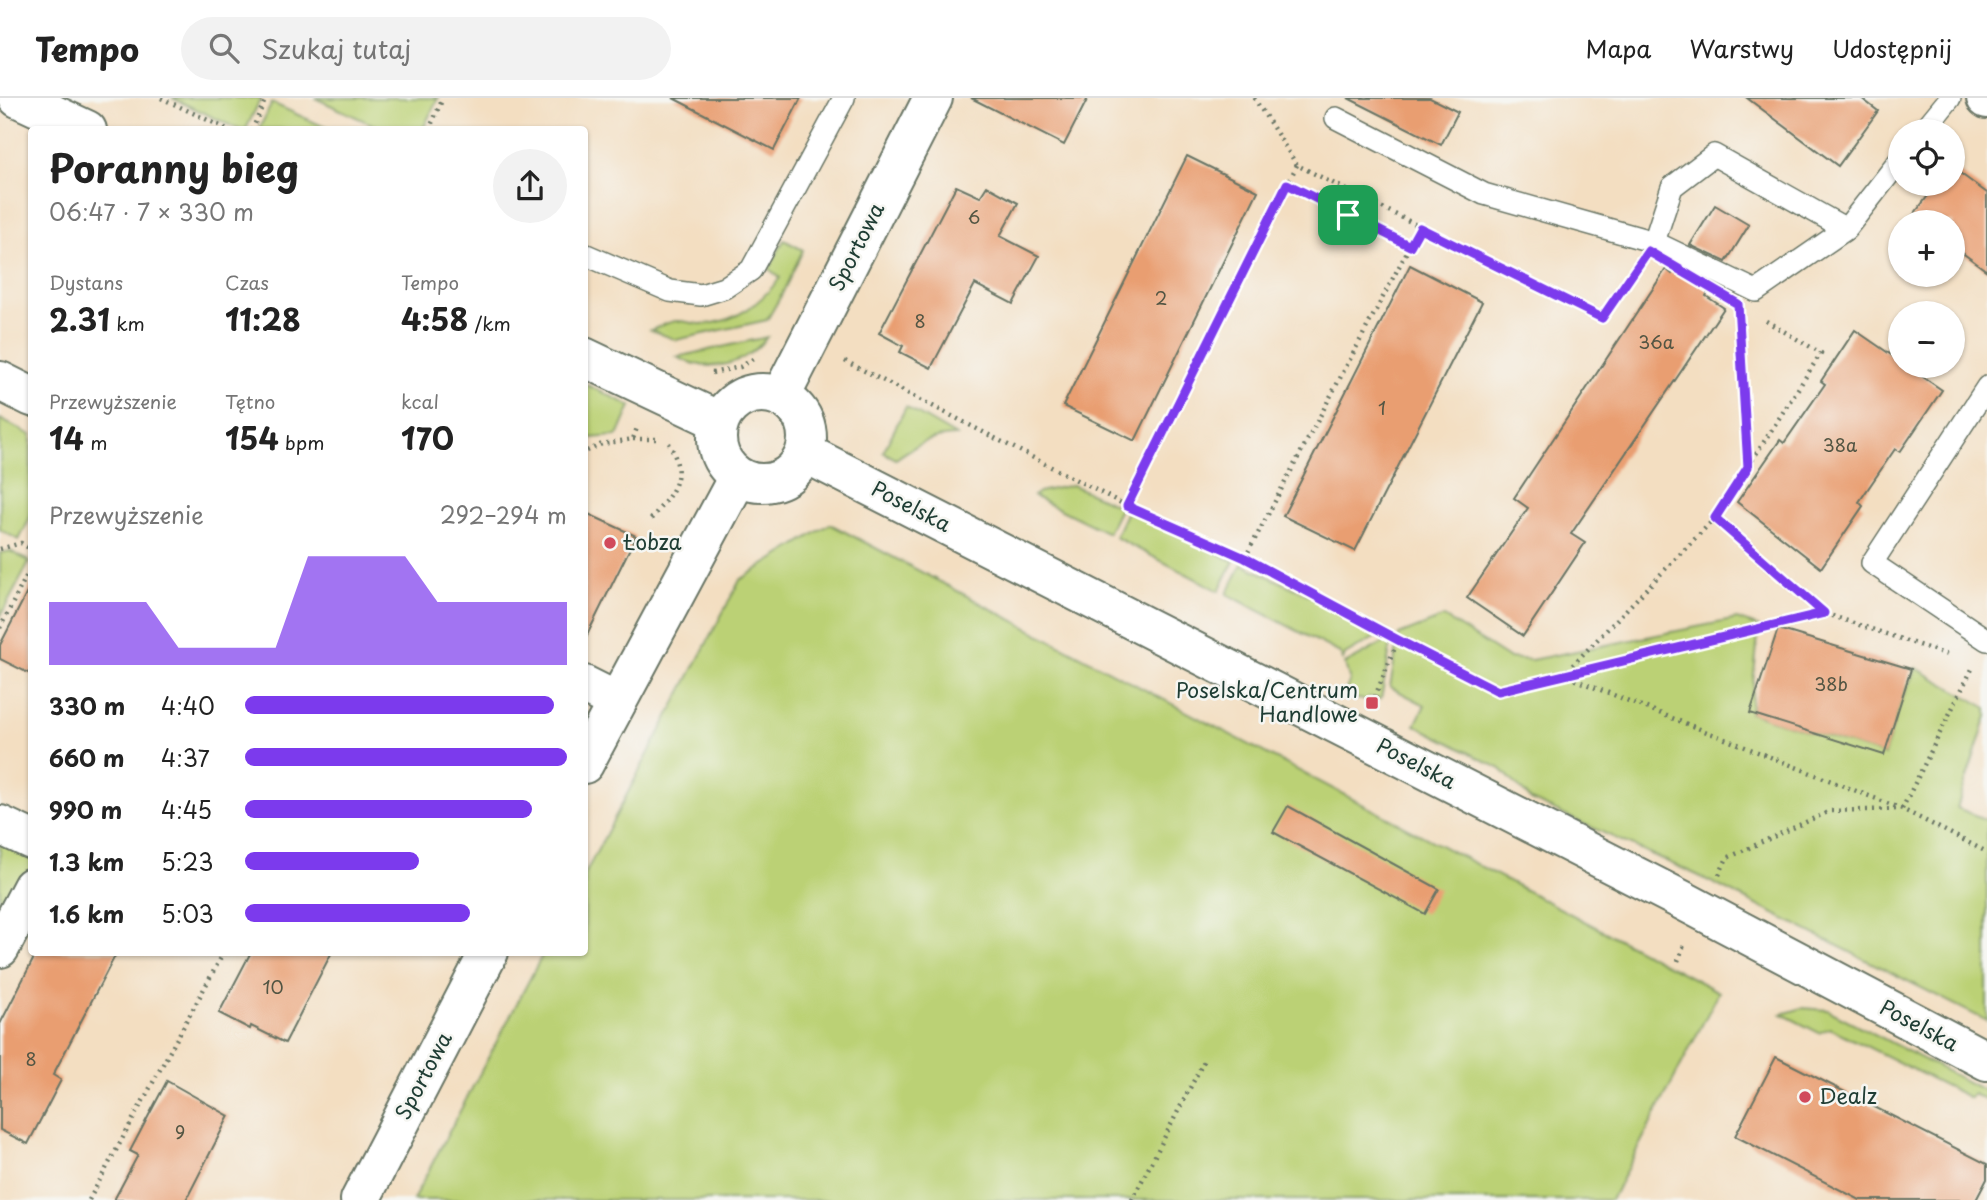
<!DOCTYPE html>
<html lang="pl">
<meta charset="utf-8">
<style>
:root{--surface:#fff;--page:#f2f2f2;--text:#222;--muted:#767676;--line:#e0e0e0;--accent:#7c3aed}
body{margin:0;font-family:"Playpen Sans",sans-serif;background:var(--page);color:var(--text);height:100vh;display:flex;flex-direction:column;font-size:26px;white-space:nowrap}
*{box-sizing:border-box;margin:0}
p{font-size:23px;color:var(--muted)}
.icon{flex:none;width:38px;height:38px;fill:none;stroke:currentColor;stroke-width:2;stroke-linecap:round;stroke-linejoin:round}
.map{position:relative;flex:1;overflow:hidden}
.drawer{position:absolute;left:28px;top:28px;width:560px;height:830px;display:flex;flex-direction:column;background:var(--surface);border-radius:7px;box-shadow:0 2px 5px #0004}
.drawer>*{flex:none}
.fabs{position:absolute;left:1888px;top:21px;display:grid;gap:14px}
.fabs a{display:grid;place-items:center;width:77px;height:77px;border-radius:50%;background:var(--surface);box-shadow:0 2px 5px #0004;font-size:35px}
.pin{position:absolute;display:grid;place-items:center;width:60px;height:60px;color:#fff;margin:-30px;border-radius:14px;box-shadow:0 4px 10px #0006}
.round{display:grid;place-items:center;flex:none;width:74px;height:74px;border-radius:37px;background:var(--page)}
.head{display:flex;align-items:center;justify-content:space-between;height:119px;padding:0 21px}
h1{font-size:38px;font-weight:700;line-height:52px}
.stats{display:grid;grid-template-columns:repeat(3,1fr);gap:10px;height:119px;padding:7px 21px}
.stats div{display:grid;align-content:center}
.stats b{font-size:30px;font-weight:700}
.stats small{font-size:19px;font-weight:400}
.stats p{font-size:19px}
.chart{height:196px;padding:14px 21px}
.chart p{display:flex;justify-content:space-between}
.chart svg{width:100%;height:126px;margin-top:7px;fill:var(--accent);opacity:.7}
ul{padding:0 21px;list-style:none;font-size:23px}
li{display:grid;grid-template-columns:112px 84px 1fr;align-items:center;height:52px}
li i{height:18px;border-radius:9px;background:var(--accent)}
header{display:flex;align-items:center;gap:42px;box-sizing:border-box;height:98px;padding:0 35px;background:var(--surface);border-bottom:2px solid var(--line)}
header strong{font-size:33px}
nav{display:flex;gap:38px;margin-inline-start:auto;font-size:24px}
.search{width:490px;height:63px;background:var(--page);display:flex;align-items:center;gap:18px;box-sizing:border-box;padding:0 24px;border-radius:38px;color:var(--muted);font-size:26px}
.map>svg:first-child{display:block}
.green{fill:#bbd175;stroke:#6d8754;stroke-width:2}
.building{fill:#e99e71}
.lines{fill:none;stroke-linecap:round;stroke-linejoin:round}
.service-casing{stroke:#697565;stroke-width:24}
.minor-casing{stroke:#697565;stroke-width:42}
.tertiary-casing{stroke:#697565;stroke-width:42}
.path{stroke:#697565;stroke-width:4.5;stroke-dasharray:2 5;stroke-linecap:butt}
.service{stroke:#fff;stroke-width:21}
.minor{stroke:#fff;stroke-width:38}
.tertiary{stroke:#fff;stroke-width:38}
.route-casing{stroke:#fff;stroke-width:14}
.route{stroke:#7c3aed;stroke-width:9}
.poi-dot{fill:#d1495b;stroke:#f6f6f2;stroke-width:2.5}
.labels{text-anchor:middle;stroke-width:5;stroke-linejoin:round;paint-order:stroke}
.number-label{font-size:18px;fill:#525543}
.street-label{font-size:21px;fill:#1f3d34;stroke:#f6f6f2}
.poi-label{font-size:21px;fill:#1f3d34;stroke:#f6f6f2;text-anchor:start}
</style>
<header>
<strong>Tempo</strong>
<div class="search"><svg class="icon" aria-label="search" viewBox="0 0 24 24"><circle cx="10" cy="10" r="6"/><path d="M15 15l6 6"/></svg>Szukaj tutaj</div>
<nav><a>Mapa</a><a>Warstwy</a><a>Udostępnij</a></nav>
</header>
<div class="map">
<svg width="1987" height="1102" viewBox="0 0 1987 1102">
<rect width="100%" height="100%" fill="#f6f6f2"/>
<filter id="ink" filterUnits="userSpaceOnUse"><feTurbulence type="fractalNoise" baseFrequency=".0143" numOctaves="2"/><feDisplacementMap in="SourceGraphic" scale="14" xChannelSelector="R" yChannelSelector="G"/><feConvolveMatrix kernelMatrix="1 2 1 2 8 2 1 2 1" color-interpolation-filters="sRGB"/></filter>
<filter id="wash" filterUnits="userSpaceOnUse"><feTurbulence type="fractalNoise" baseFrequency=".00686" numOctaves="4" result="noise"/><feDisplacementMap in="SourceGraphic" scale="28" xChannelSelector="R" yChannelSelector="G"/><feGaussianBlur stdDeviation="1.57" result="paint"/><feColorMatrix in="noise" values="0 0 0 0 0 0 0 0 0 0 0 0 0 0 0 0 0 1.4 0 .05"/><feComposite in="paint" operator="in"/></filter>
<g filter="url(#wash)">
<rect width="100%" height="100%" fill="#f3dec1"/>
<!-- green -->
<g class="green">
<path d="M 172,0 L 261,0 L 246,31 L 240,32 Z"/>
<path d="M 315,0 L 438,0 L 423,31 L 382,31 Z"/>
<path d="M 272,5 L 329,31 L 259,31 Z"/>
<path d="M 784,142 L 803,152 L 782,196 L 767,222 L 676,242 L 651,232 C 659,229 669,223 677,223 C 686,223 694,226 704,226 C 737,224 760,205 780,180 L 769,171 Z"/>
<path d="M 767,239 C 744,268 710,276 677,259 Z"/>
<path d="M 585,286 L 631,308 L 619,336 L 616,338 L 590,340 L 585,337 Z"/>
<path d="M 906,309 L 956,338 C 932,338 915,347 896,361 L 883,354 Z"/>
<path d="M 0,321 L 31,337 L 31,418 L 19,442 L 0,432 Z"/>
<path d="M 1072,387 L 1121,409 L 1108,435 L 1033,398 L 1039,394 Z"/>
<path d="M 1127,413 L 1234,463 L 1219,493 L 1115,439 Z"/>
<path d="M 830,426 L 1719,894 L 1611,1102 L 413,1102 L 544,854 L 584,854 L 585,776 L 740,482 Z"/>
<path d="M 10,453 L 27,462 L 29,465 L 0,519 L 0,455 Z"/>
<path d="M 1242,466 L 1386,533 L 1345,557 L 1343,562 L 1340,555 L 1227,496 Z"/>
<path d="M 1444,519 L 1508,560 L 1531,562 L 1737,521 L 1759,529 L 1750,615 L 1884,657 L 1901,603 L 1916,570 L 1987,610 L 1987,618 L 1957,710 L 1987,722 L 1987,923 L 1697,777 L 1531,702 L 1501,671 L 1415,627 L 1425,607 L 1390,589 L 1399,537 Z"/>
<path d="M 1392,540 L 1381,601 L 1368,599 L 1367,602 L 1345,600 L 1343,597 L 1350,583 L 1345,566 Z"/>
<path d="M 0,739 L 32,755 L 31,774 L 0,834 Z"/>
<path d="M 1802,910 L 1828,912 L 1987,994 L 1987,1003 L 1973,996 L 1970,1000 L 1830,930 L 1819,935 L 1782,916 Z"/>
</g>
<g id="blocks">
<!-- building -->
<g class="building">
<path d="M 673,0 L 801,0 L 774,52 Z"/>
<path d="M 971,0 L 1088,0 L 1064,47 Z"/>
<path d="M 1348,0 L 1430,0 L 1458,14 L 1441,47 Z"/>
<path d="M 1747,0 L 1861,0 L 1878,13 L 1838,68 Z"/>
<path d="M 1187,58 L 1258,93 L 1135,343 L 1063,308 Z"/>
<path d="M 1953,70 L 1987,95 L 1987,173 L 1953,148 L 1953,124 L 1908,124 L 1937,86 L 1953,86 Z"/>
<path d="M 956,88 L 980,99 L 987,88 L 1018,105 L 1000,138 L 1039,158 L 1013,206 L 975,186 L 931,270 L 900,254 L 903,248 L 879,235 Z"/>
<path d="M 1715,107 L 1749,127 L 1726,164 L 1690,147 Z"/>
<path d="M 1410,167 L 1482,204 L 1355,453 L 1283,418 Z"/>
<path d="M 1676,169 L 1712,187 L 1706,198 L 1724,210 L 1571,436 L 1585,445 L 1523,538 L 1467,500 L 1528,410 L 1514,400 L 1666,171 L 1672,176 Z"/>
<path d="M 1855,232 L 1900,263 L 1900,268 L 1907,268 L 1942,292 L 1900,354 L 1895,351 L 1859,404 L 1863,408 L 1821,470 L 1737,404 L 1780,342 L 1784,345 L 1825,286 L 1821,283 Z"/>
<path d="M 584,414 L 636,438 L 584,543 Z"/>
<path d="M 32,485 L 32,577 L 0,561 L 0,547 Z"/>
<path d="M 1778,531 L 1911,571 L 1884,657 L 1750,615 Z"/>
<path d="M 1288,708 L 1439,791 L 1425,816 L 1273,734 Z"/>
<path d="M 37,854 L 117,854 L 53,977 L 61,982 L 28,1046 L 0,1032 L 0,926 Z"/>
<path d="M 251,854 L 332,854 L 285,945 L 251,928 L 250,931 L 219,915 Z"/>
<path d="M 1776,959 L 1987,1066 L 1987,1081 L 1976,1102 L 1860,1102 L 1735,1038 Z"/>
<path d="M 167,983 L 229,1018 L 186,1102 L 114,1102 L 138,1057 L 130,1053 Z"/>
</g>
</g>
</g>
<g filter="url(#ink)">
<use href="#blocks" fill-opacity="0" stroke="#697565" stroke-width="2"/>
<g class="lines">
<!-- service casing -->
<g class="service-casing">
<g id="service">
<path d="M 1336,20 L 1484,96 L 1654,144"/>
<path d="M 1923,33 L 1950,0"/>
<path d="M 1846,131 L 1714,57 L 1672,89 L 1654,144 L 1756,193 L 1846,131 L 1900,62"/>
<path d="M 584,156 L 670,193 L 701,197 L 724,190 L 751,172 L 844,0"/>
<path d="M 1987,289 L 1872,465 L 1987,542"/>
</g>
</g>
<!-- minor casing -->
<g class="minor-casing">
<g id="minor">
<path d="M 1986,0 L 1987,1"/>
<path d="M 0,283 L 32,299"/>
<path d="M 781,298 L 933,0"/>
<path d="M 584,587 L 616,603"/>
<path d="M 584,666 L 738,379"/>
<path d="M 0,727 L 32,742"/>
<path d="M 0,850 L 32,789"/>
<path d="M 360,1102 L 489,854"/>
</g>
</g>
<!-- tertiary casing -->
<g class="tertiary-casing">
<g id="tertiary">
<path d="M 18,0 L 87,32"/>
<path d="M 584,259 L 719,323"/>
<circle cx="762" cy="340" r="45"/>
<path d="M 805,355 L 1682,802 L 1987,963"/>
</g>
</g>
<!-- path -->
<g class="path">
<path d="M 161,0 L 229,32"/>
<path d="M 1254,0 L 1297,67 L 1602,220 L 1636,171"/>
<path d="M 252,32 L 266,0"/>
<path d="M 429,32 L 443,0"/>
<path d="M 1287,86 L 1410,148"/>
<path d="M 1739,218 L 1748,366"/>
<path d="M 1766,223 L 1821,255 L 1715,420 L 1824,515 L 1951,558"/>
<path d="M 845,263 L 1127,408 L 1245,460 L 1398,542 L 1374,601"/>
<path d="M 712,275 L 740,269 L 753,261"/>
<path d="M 633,341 L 660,341"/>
<path d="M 587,353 L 602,346 L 633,341 L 638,327"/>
<path d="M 1127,407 L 1297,67"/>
<path d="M 1715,420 L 1563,577 L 1902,711 L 1987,754"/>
<path d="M 651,421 C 673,393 688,381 669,345"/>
<path d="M 0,451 L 21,445 L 32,452"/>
<path d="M 1245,460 L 1420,129"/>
<path d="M 0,530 L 32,467"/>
<path d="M 1398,542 L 1498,593 L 1824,515"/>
<path d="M 1902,711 L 1974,567"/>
<path d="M 1719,777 L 1727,760 L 1830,713 L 1899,711"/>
<path d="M 1678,863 L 1684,847"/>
<path d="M 89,1102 L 224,854"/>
<path d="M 1132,1102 L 1205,961"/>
</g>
<!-- service -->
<use href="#service" class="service"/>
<!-- minor -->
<use href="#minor" class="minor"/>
<!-- tertiary -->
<use href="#tertiary" class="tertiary"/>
</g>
</g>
<g class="lines" filter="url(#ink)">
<!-- route casing -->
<g class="route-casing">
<path id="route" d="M 1287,86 L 1410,148 L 1420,130 L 1602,220 L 1648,153 L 1738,206 L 1748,369 L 1715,420 L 1824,515 L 1498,593 L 1398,542 L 1245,460 L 1127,408 Z"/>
</g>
<!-- route -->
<use href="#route" class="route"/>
</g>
<!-- markers -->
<g class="poi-dot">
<circle cx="610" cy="445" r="7"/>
<rect x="1365" y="598" width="14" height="14" rx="3.5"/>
<circle cx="1805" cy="999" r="7"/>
</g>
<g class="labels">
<!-- number labels -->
<g class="number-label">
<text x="974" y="126">6</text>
<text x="1161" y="207">2</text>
<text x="920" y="230">8</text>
<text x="1656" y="251">36a</text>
<text x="1382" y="317">1</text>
<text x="1840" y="354">38a</text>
<text x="1831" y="593">38b</text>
<text x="273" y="896">10</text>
<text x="31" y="968">8</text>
<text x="180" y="1041">9</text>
</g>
<!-- street labels -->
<g class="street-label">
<text transform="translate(857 149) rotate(-63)" y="7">Sportowa</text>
<text transform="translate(911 409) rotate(27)" y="7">Poselska</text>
<text transform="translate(1416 666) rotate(27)" y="7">Poselska</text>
<text transform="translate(1919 928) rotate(28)" y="7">Poselska</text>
<text transform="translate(424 978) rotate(-62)" y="7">Sportowa</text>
</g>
<!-- poi labels -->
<g class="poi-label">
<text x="624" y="452">Łobza</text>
<text x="1358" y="600" text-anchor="end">Poselska/Centrum<tspan x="1358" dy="24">Handlowe</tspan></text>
<text x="1819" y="1006">Dealz</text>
</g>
</g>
</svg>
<div class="fabs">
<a><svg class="icon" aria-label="locate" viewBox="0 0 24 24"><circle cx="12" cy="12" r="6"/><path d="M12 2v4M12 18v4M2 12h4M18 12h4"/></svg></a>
<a>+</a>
<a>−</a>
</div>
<div class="pin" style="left:1348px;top:117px;background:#1e9e55"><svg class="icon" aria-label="arrive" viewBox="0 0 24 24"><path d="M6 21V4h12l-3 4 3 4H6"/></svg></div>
<section class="drawer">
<div class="head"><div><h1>Poranny bieg</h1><p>06:47 · 7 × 330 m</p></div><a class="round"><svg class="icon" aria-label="share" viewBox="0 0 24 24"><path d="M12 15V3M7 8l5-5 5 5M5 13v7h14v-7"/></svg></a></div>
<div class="stats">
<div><p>Dystans</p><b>2.31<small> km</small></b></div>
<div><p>Czas</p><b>11:28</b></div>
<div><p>Tempo</p><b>4:58<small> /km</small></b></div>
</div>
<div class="stats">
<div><p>Przewyższenie</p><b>14<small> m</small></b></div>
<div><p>Tętno</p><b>154<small> bpm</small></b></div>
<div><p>kcal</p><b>170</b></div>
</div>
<div class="chart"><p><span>Przewyższenie</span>292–294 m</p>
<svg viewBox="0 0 160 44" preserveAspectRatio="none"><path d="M0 44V22L10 22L20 22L30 22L40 38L50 38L60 38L70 38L80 6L90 6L100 6L110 6L120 22L130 22L140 22L150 22L160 22V44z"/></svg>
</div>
<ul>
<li><b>330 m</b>4:40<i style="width:96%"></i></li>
<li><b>660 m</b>4:37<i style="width:100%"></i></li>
<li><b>990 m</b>4:45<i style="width:89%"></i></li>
<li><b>1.3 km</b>5:23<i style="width:54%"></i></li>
<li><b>1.6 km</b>5:03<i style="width:70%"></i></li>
</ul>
</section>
</div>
